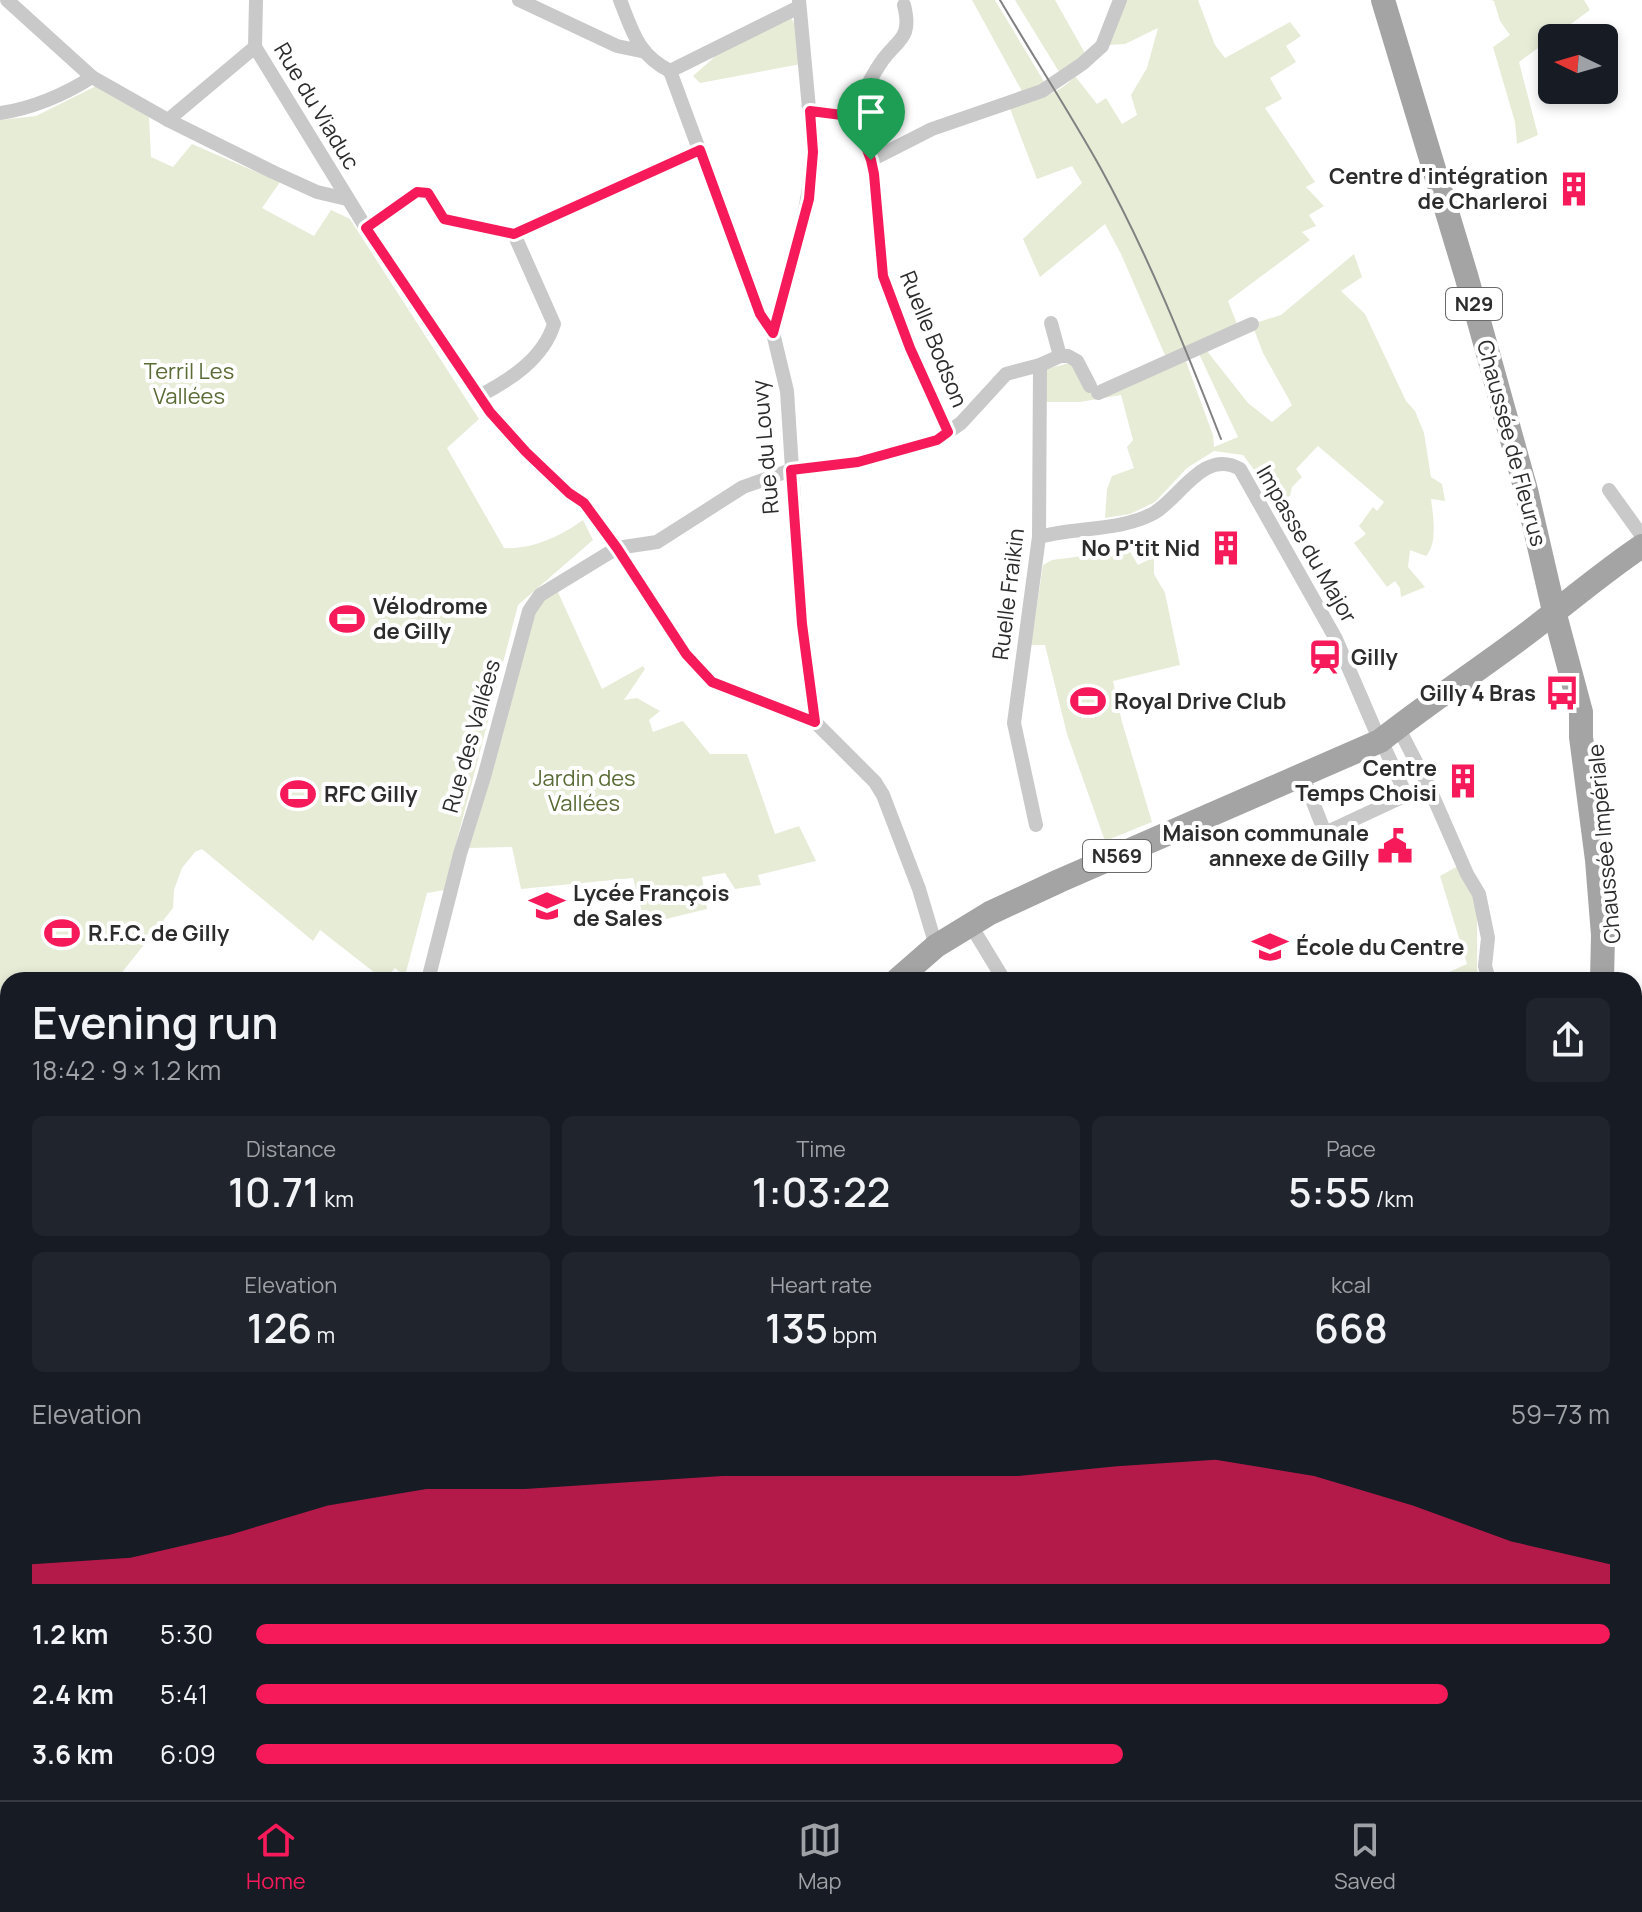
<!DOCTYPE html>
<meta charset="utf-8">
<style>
:root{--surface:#171b24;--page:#20242c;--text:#f1f3f6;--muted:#9ea1a6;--line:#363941;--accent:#f61a5a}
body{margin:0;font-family:Manrope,sans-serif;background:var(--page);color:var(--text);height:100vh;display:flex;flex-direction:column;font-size:30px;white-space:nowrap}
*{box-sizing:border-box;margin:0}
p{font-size:26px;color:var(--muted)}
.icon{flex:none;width:44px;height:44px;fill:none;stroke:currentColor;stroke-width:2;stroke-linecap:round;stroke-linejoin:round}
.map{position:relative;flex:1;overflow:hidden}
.side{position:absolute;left:0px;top:972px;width:1642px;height:828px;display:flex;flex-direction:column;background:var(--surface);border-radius:24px 24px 0 0;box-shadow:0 4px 12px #0003}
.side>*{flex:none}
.needle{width:52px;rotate:275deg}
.tools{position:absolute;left:1538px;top:24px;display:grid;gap:16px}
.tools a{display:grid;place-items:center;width:80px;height:80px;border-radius:12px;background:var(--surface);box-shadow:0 4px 12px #0003;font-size:40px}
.pin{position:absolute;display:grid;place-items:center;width:68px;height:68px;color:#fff;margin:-82px -34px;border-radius:50% 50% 50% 0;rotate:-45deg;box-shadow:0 0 8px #0007}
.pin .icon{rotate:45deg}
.round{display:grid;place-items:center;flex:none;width:84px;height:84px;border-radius:12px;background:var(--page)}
.head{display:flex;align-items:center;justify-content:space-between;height:136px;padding:0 32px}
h1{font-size:44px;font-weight:600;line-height:60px}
.figures{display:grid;grid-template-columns:repeat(3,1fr);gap:12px;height:136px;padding:8px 32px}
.figures div{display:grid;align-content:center;border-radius:12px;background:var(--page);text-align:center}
.figures b{font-size:40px;font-weight:600}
.figures small{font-size:22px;font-weight:400}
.figures p{font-size:22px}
.chart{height:224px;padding:16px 32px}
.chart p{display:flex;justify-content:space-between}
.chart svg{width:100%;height:144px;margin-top:8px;fill:var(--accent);opacity:.7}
ul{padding:0 32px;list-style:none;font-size:26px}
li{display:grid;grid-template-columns:128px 96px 1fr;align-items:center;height:60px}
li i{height:20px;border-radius:10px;background:var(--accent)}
.menu{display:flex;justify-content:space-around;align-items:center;height:112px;border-top:2px solid var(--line);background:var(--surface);font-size:22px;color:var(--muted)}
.menu a{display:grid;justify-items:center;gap:4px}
.menu .on{color:var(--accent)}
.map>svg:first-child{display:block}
.green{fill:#e7ecd7}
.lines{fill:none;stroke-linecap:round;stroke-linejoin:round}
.minor{stroke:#c9c9c9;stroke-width:14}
.secondary{stroke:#b6b6b6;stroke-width:20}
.primary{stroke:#a4a4a4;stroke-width:24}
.tram{stroke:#818181;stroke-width:2}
.route-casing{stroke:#fff;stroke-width:16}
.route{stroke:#f61a5a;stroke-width:10}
.labels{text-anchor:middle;stroke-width:8;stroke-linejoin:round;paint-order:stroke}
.shield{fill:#fff;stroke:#6b6b6b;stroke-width:2}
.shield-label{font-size:20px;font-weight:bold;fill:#2c2c2c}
.street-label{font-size:22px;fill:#2c2c2c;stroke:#fff}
.poi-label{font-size:22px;font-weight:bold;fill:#2c2c2c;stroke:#fff;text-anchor:start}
.park-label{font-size:22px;fill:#5a6b36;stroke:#fff}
</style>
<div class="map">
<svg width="1642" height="1800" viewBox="0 0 1642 1800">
<rect width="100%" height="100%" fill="#fff"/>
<!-- green -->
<g class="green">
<path d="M 972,0 L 995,0 L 1046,85 L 1023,93 Z"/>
<path d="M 1015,0 L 1055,0 L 1086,55 L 1061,75 Z"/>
<path d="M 1122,0 L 1198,0 L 1215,45 L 1225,58 L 1290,22 L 1301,36 L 1286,46 L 1296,62 L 1270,78 L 1282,99 L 1265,108 L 1315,182 L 1306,187 L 1324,206 L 1309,215 L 1316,226 L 1302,232 L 1310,240 L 1228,301 L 1239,329 L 1179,357 L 1184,356 L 1213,435 L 1214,447 L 1238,437 L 1199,354 L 1203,346 L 1248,403 L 1272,422 L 1292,405 L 1263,353 L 1252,324 L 1281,315 L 1354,254 L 1362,277 L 1341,291 L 1365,314 L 1406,401 L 1415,411 L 1424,433 L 1431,477 L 1442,484 L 1445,501 L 1431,499 C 1433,515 1438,543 1426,556 L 1410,550 L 1408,567 L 1425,587 L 1401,597 L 1400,588 L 1395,581 L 1387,587 L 1354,543 L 1366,534 L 1359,526 L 1373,507 L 1377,511 L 1384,502 L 1318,446 L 1296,469 L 1302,477 L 1292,487 L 1290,496 L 1278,502 L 1243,455 L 1214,451 L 1187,468 L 1155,502 L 1130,514 L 1105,518 L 1107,489 L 1112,476 L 1134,468 L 1127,447 L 1133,440 L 1121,395 L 1080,402 L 1046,402 L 1045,369 L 1071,363 L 1085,388 L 1098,393 L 1168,362 L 1121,254 L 1105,224 L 1040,277 L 1023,239 L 1082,183 L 1072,166 L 1037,179 L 1009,106 C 1033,101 1059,95 1075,76 L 1097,104 L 1106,98 L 1122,124 L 1137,115 L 1131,95 L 1147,68 L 1158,28 L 1125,44 L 1109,45 L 1108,30 Z"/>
<path d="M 1491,0 L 1584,0 L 1590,10 L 1519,62 L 1538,135 L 1517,144 L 1515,122 L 1493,47 L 1510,35 L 1500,21 L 1494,1 Z"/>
<path d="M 790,16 L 799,32 L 801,64 L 700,83 L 693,76 L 719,53 Z"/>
<path d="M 96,86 L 149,117 L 151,157 L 173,167 L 192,144 L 280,182 L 262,208 L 314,236 L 331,210 L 350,219 L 479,419 L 447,448 L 504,548 C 531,550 561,536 583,520 L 593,540 L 518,605 L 444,890 L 427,893 L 405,976 L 395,968 L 384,980 L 320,930 L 313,941 L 202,849 L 195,852 L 182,868 L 174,890 L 173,908 L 116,980 L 8,980 L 8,1085 L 0,1091 L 0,120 L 36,116 Z"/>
<path d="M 1129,550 L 1138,565 L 1154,557 L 1154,574 L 1165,593 L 1180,665 L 1113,681 L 1122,722 L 1152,822 L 1105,841 L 1067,734 L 1045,645 L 1031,645 L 1043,565 L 1052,560 Z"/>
<path d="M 557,590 L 602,689 L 643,666 L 645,669 L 624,700 L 637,698 L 660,711 L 649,720 L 653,732 L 683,721 L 710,754 L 747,754 L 775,834 L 799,826 L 816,861 L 758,875 L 761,885 L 735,889 L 725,873 L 702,877 L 707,909 L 645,924 L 633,878 L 521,889 L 512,847 L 469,848 L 530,619 L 548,594 Z"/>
<path d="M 1460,865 L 1477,896 L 1477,970 L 1482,980 L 1431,980 L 1467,964 L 1440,876 Z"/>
<path d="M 1642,1483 L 1642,1654 L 1634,1617 L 1634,1486 Z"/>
</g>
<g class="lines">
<!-- minor -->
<g class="minor">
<path d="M 7,0 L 92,77 L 168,120 L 273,172 L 317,192 L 347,199"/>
<path d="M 256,0 L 255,47 L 366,228 L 490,412 L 526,452 L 569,493 L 584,503 L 617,548 L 686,654 L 712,682 L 815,722"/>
<path d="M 519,0 L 617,46 L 641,51"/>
<path d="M 620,0 C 633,32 637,54 670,71"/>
<path d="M 670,71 L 760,314 L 773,333 L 787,391 L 802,624 L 815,722 L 875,782 L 883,795 L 919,889 L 936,946"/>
<path d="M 670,71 L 799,7"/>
<path d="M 810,111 L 842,115 L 856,121 L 871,160 L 874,174 L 883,276 L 910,348 L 948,432"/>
<path d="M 0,113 C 31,109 66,94 92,77"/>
<path d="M 168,120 L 255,47"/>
<path d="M 856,121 C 859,100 868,82 880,64 C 896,39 913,41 904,5"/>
<path d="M 871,160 L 932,129 L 1042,91 L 1082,64 L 1102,46 L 1120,0"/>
<path d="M 366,228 L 417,192 L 428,193 L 444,219 L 514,234 L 700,150"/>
<path d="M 1051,323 L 1060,356"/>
<path d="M 773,333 C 789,273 809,214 813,152 L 799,0"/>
<path d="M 1098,393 L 1252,324"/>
<path d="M 479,396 C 510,380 543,359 554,324 L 514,234"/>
<path d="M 1609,490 L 1642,536"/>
<path d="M 1039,537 C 1074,527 1122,531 1154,513 C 1180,498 1204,448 1240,469 L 1336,639 L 1380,741"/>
<path d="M 1398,727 L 1428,785 L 1467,874 L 1479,894 L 1488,938 L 1485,966 L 1489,980"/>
<path d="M 1381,740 L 1406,795"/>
<path d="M 1302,774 L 1325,833 L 1428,785"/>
<path d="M 1036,825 L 1014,723 L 1039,537 L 1040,365"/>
<path d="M 970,924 L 1004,980"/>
<path d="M 428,980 L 460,854 L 484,777 L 529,611 L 540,595 L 617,548 L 657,542 L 743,487 L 791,470 L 858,462 L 937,440 L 961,423 L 1006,374 L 1040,365 L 1060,356 L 1068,356 L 1077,361 L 1090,386"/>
<path d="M 1634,1457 L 1642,1469"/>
<path d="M 381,1792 L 386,1800"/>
<path d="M 472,1792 L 480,1800"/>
<path d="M 643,1792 L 644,1800"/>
<path d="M 1182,1792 L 1189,1800"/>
<path d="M 1334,1800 L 1337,1792"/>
</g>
<!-- secondary -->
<g class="secondary">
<path d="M 1634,1212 L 1642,1210"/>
<path d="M 0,1324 L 8,1337"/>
<path d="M 8,1444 L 8,1468"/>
<path d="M 0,1486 L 8,1486"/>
<path d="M 8,1564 L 4,1635 L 8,1706"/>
<path d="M 41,1792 L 46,1800"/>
</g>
<!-- primary -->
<g class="primary">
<path d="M 1383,0 L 1466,275 L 1526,490 L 1554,611 L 1581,712 L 1581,737 L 1597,860 L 1603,935 L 1602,980"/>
<path d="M 897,980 L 936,946 L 990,913 L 1059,881 L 1380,741 C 1428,703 1480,669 1529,632 C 1567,603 1602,573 1642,546"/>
<path d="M 240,1800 L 246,1792"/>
<path d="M 1532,1800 L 1533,1792"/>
</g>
<!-- tram -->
<path class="tram" d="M 1000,0 C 1033,56 1068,110 1100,167 C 1148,254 1185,347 1221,439"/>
</g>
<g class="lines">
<!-- route casing -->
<g class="route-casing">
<path id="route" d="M 810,111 L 842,115 L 856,121 L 871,160 L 874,174 L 883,276 L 910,348 L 948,432 L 937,440 L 858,462 L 791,470 L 802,624 L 815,722 L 712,682 L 686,654 L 617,548 L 584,503 L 569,493 L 526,452 L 490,412 L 366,228 L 417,192 L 428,193 L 444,219 L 514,234 L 700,150 L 760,314 L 773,333 L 809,199 L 813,152 Z"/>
</g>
<!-- route -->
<use href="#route" class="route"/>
</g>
<!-- icons -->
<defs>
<g id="building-bare" transform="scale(2.76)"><path d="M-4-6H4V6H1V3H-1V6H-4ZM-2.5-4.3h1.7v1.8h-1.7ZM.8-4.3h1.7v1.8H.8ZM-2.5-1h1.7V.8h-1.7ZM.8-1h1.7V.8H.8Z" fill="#f61a5a" stroke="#fff" stroke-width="2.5" paint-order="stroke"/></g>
<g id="stadium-bare" transform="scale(2.76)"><path d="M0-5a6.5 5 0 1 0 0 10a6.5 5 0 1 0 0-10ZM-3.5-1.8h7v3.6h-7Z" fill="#f61a5a" stroke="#fff" stroke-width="2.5" paint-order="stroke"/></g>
<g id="station-bare" transform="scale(2.76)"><path d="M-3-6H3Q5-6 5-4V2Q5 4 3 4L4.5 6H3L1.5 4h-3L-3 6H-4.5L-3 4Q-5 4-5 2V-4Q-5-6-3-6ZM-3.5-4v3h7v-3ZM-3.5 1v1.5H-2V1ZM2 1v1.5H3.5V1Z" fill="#f61a5a" stroke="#fff" stroke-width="2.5" paint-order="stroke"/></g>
<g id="bus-bare" transform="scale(2.76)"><path d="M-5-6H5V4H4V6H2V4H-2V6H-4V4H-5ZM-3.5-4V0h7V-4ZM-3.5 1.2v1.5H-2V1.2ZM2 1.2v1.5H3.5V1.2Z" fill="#f61a5a" stroke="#fff" stroke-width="2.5" paint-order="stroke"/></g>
<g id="civic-bare" transform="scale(2.76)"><path d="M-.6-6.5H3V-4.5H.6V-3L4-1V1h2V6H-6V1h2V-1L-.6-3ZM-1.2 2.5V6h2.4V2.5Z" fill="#f61a5a" stroke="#fff" stroke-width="2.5" paint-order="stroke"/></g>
<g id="school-bare" transform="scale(2.76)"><path d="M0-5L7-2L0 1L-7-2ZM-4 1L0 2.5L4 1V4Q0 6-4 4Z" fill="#f61a5a" stroke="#fff" stroke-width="2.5" paint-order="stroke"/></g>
</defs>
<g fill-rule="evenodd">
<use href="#building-bare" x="1574" y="189"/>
<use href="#building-bare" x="1226" y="548"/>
<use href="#stadium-bare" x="347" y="619"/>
<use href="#station-bare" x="1325" y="657"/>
<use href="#bus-bare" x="1562" y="693"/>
<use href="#stadium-bare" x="1088" y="701"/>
<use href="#building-bare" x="1463" y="781"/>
<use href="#stadium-bare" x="298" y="794"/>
<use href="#civic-bare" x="1395" y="846"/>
<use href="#school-bare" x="547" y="906"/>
<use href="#stadium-bare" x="62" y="933"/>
<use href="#school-bare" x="1270" y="947"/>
</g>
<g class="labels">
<!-- shield labels -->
<g class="shield">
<rect x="1446" y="288" width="56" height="32" rx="6"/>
<rect x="1083" y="840" width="68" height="32" rx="6"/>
</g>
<g class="shield-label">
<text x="1474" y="311">N29</text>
<text x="1117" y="863">N569</text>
</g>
<!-- street labels -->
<g class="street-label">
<text transform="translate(317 106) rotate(59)" y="8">Rue du Viaduc</text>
<text transform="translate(934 339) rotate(68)" y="8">Ruelle Bodson</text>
<text transform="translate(1512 443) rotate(75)" y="8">Chaussée de Fleurus</text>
<text transform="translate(765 447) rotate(-95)" y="8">Rue du Louvy</text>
<text transform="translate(1307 544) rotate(60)" y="8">Impasse du Major</text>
<text transform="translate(1008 594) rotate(-83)" y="8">Ruelle Fraikin</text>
<text transform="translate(471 736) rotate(-74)" y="8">Rue des Vallées</text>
<text transform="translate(1604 844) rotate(-95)" y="8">Chaussée Impériale</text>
</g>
<!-- poi labels -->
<g class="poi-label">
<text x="1548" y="184" text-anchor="end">Centre d'intégration<tspan x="1548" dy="25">de Charleroi</tspan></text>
<text x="1200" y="556" text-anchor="end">No P'tit Nid</text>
<text x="373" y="614">Vélodrome<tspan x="373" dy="25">de Gilly</tspan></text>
<text x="1351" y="665">Gilly</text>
<text x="1536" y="701" text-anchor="end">Gilly 4 Bras</text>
<text x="1114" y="709">Royal Drive Club</text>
<text x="1437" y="776" text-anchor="end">Centre<tspan x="1437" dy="25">Temps Choisi</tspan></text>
<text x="324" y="802">RFC Gilly</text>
<text x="1369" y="841" text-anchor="end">Maison communale<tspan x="1369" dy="25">annexe de Gilly</tspan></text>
<text x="573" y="901">Lycée François<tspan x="573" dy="25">de Sales</tspan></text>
<text x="88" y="941">R.F.C. de Gilly</text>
<text x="1296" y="955">École du Centre</text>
</g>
<!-- park labels -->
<g class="park-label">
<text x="189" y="379">Terril Les<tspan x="189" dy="25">Vallées</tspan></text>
<text x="584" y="786">Jardin des<tspan x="584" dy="25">Vallées</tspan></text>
</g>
</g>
</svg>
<div class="tools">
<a><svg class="needle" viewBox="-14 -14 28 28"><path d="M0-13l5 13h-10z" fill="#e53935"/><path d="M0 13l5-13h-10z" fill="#9ea1a6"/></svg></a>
</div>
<div class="pin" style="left:871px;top:160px;background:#1e9e55"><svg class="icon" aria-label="arrive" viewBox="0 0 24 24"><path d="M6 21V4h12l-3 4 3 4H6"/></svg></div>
<section class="side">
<div class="head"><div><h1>Evening run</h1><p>18:42 · 9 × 1.2 km</p></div><a class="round"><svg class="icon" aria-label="share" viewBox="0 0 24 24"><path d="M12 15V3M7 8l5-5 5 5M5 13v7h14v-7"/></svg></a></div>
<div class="figures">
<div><p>Distance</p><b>10.71<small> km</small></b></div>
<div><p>Time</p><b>1:03:22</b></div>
<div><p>Pace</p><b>5:55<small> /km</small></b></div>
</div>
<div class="figures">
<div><p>Elevation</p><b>126<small> m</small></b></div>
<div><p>Heart rate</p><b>135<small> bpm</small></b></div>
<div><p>kcal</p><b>668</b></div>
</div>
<div class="chart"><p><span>Elevation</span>59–73 m</p>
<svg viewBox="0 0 160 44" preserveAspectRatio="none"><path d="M0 44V38L10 36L20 29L30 20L40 15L50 15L60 13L70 11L80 11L90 11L100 11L110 8L120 6L130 11L140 20L150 31L160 38V44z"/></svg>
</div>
<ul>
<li><b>1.2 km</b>5:30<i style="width:100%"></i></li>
<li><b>2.4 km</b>5:41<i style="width:88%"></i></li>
<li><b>3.6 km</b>6:09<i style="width:64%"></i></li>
</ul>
</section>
</div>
<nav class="menu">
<a class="on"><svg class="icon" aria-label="home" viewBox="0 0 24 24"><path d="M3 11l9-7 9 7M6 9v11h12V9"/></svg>Home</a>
<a><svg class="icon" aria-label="map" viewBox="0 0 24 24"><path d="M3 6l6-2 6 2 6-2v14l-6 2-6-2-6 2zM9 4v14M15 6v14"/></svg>Map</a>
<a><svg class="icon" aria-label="saved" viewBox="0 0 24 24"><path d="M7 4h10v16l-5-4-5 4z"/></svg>Saved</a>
</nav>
